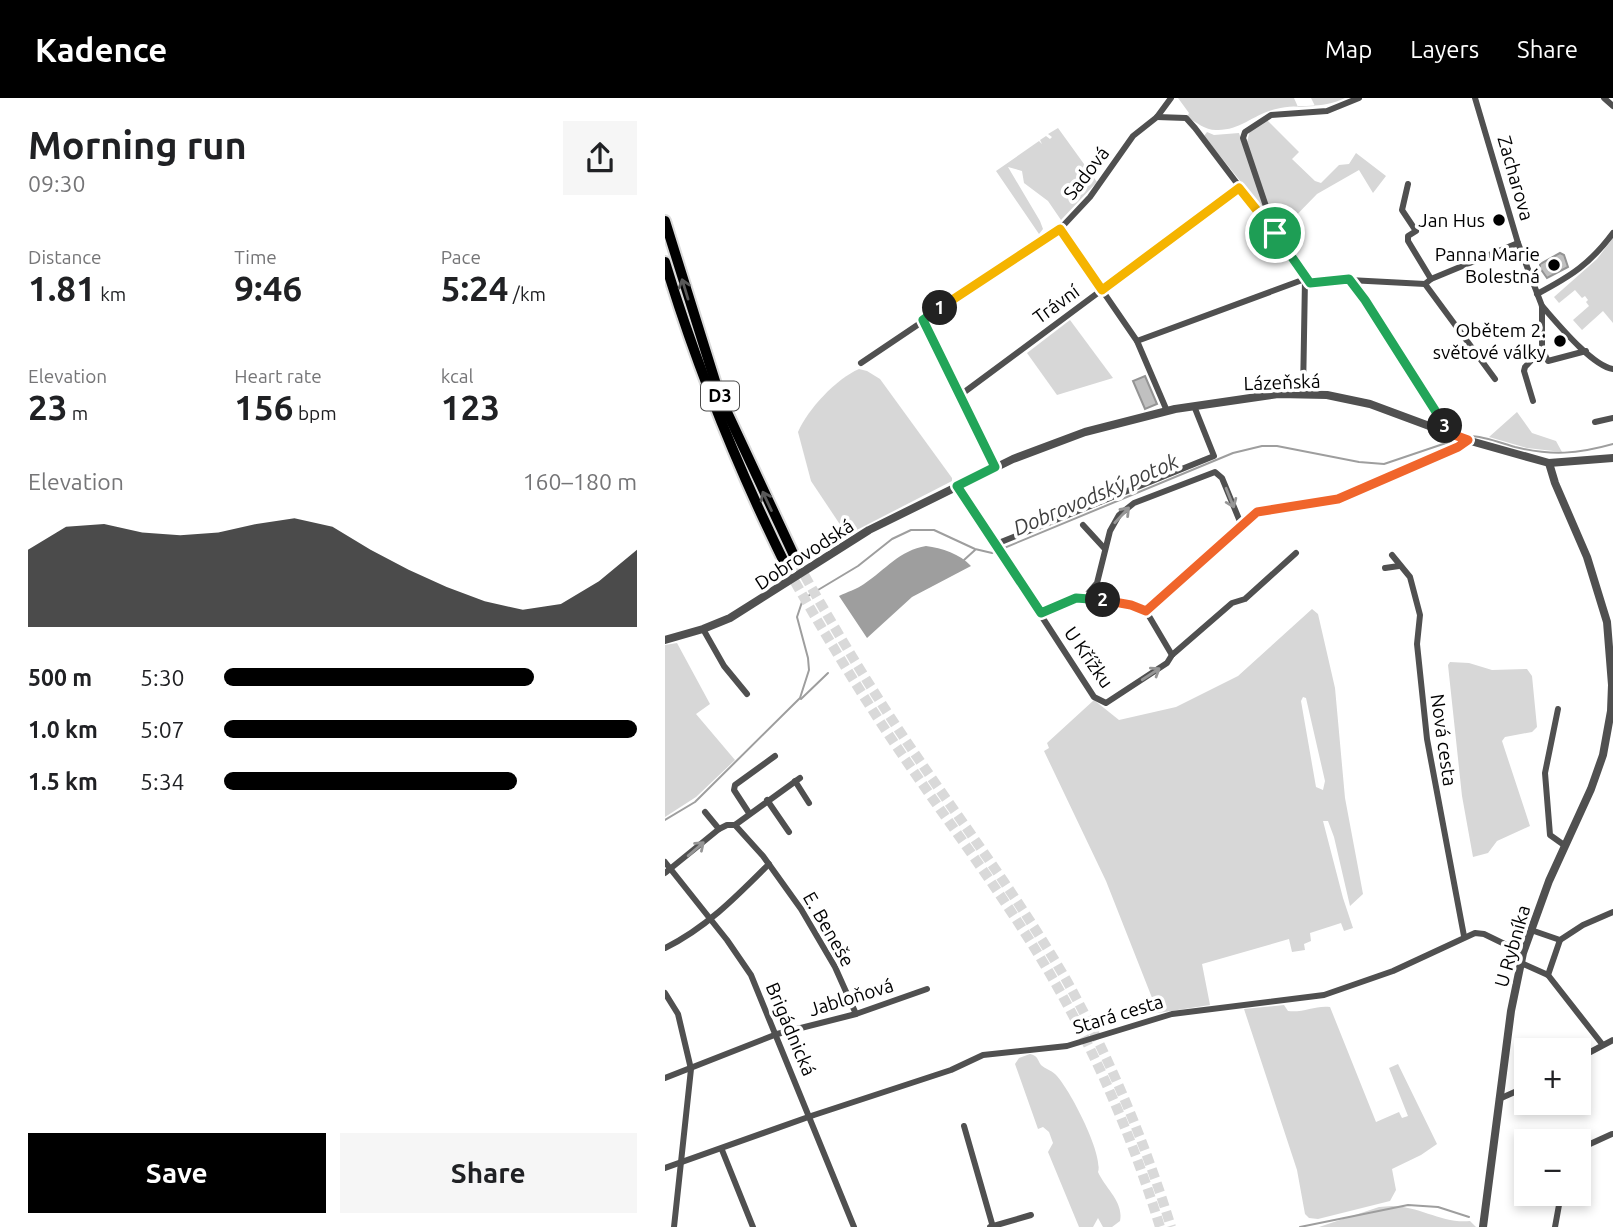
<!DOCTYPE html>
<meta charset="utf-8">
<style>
:root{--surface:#fff;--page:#f6f6f6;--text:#202124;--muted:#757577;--accent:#000}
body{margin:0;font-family:Ubuntu,sans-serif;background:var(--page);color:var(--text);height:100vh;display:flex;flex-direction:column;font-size:26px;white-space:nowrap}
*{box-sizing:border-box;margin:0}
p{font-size:23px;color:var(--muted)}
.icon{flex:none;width:38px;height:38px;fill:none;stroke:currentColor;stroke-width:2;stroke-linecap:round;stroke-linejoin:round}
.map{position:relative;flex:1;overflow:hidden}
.drawer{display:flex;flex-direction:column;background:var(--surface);width:665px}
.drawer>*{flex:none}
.tools{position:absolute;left:849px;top:940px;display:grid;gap:14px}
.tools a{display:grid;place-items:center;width:77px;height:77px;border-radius:0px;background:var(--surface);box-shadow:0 4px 10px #0003;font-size:35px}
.pin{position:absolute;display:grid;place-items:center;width:60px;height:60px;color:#fff;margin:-30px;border:4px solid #fff;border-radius:50%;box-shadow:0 2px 7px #0007}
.km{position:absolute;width:35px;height:35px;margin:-18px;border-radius:50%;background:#222;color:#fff;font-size:19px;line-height:35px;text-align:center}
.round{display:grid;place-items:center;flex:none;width:74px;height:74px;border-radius:0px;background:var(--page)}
.overview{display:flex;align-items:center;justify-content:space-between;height:119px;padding:0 28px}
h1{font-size:38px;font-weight:700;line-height:52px}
.stats{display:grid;grid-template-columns:repeat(3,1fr);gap:10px;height:119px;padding:7px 28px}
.stats div{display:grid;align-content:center}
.stats b{font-size:35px;font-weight:700}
.stats small{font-size:19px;font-weight:400}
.stats p{font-size:19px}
.chart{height:196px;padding:14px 28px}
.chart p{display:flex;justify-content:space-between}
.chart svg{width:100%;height:126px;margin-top:7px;fill:var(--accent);opacity:.7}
.button{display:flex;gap:14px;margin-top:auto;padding:14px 28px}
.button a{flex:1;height:80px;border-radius:0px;background:var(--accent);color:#fff;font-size:28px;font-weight:700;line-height:80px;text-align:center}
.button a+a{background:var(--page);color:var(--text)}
ul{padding:0 28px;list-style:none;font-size:23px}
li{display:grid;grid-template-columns:112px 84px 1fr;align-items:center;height:52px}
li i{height:18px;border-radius:9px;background:var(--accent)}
header{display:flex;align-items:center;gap:42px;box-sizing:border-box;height:98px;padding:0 35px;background:var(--accent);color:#fff}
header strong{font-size:33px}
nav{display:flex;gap:38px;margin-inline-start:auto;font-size:24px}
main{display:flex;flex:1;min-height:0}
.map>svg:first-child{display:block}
.green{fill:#d7d7d7;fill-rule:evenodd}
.water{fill:#9e9e9e}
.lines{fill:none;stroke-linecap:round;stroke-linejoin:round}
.stream{stroke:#9e9e9e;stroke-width:2}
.building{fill:#c0c0c0;stroke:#949494;stroke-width:2}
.motorway-tunnel{stroke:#d9d9d9;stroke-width:10;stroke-dasharray:10 5;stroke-linecap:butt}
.motorway-casing{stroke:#dbdbdb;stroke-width:14}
.minor{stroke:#505050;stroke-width:6}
.tertiary{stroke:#505050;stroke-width:8}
.motorway{stroke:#000;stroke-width:10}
.oneway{stroke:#595959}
.oneway2{stroke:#969696}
.split-1-casing{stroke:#fff;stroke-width:14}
.split-2-casing{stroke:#fff;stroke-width:14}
.split-3-casing{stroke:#fff;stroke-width:14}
.split-4-casing{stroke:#fff;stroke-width:14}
.split-1{stroke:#f5b400;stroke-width:9}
.split-2{stroke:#22a559;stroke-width:9}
.split-3{stroke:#f0652b;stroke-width:9}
.split-4{stroke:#22a559;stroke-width:9}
.poi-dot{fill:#000;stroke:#fff;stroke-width:2.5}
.labels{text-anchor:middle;stroke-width:7;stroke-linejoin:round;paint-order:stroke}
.shield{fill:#fff;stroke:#4c4c4c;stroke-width:2}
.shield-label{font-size:18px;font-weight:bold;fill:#000}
.street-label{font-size:19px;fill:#000;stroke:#fff}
.poi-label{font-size:19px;fill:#000;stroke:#fff;text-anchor:end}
.water-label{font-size:21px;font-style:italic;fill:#3f3f3f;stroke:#fff}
</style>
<header>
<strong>Kadence</strong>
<nav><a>Map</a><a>Layers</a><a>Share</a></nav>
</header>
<main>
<section class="drawer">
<div class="overview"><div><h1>Morning run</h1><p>09:30</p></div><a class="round"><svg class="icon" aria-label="share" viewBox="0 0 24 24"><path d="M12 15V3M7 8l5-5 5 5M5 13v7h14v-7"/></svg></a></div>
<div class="stats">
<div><p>Distance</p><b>1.81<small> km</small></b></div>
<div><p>Time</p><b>9:46</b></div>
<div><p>Pace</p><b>5:24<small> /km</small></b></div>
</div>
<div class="stats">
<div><p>Elevation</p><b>23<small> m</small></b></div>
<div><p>Heart rate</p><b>156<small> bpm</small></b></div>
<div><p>kcal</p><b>123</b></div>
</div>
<div class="chart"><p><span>Elevation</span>160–180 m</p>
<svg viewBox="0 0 160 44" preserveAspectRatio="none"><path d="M0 44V17L10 9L20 8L30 11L40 12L50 11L60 8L70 6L80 9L90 17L100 24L110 30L120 35L130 38L140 36L150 28L160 17V44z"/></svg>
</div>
<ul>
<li><b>500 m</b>5:30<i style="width:75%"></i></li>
<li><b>1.0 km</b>5:07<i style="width:100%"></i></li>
<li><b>1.5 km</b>5:34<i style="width:71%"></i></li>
</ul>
<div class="button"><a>Save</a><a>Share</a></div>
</section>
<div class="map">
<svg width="948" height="1129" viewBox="0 0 948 1129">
<rect width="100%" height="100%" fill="#fff"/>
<!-- green -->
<g class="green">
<path d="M 513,0 L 629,0 L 633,9 L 650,8 L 646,0 L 680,0 C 655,12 636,5 611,11 C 589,16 575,33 551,32 C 540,32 531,24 522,19 L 524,15 Z"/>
<path d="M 602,22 L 634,54 L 627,61 L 650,83 L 656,85 L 674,67 L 684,66 L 691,55 L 721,78 L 708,95 L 694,72 L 652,96 L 615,134 L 598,96 L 582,44 L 585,32 Z"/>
<path d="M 393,30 L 432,84 L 396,122 L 383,103 L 359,85 L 357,73 L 343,69 L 375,123 L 378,131 L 374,136 L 331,73 L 374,43 L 377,46 L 375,42 L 381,38 L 385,41 L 387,39 L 383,36 Z"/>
<path d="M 542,34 L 549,37 L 574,35 L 601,115 L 539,38 Z"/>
<path d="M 948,140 L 948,225 L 938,213 L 917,232 L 908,222 L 924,208 L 921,204 L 923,202 L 920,198 L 917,200 L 910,192 L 894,205 L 889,199 L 932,161 Z"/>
<path d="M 405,222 L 448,280 L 392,297 L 362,255 Z"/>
<path d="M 194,271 L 202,273 L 215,281 L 287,380 L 287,383 L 182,437 L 146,383 L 133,334 C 143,311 171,281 194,271 Z"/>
<path d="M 852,314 L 867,335 L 891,343 L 897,354 L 862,350 L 824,339 Z"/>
<path d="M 647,511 L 653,516 L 670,590 L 680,700 L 698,796 L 685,808 L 669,739 L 663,723 L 658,723 L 678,800 L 688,830 L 679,833 L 676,825 L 645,835 L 646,843 L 639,846 L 640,852 L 627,854 L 624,841 L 537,866 L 545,907 L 493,915 L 441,783 L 379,653 L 384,650 L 382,645 L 429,602 L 454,622 L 511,609 L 573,578 ZM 638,599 L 641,600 L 660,683 L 658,692 L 651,689 L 636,603 Z"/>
<path d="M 12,545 L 45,606 L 31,616 L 70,662 L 31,699 L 0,719 L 0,547 Z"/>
<path d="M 785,564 L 804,565 L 827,572 L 862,571 L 867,578 L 872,629 L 867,634 L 840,639 L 837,643 L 865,728 L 832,743 L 823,755 L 808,759 L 797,698 L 783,567 Z"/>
<path d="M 619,907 L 623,913 C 638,915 651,907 665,909 L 711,1024 L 734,1014 L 737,1020 L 743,1018 L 724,970 L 733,966 L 772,1046 L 756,1057 L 727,1071 L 731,1092 L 725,1103 L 653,1121 L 644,1120 L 640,1116 L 632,1072 L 579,911 Z"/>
<path d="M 365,956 C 373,958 372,961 376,967 C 380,971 386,972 390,976 C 404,989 439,1057 433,1074 C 440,1090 459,1104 455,1123 L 447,1129 L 438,1129 L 433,1120 L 428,1129 L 414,1129 L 383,1054 L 388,1045 L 384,1034 L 378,1029 L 373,1031 L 350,966 L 354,960 Z"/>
<path d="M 727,1108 C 754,1108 778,1126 805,1123 L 811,1129 L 654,1129 L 714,1109 Z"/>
</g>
<!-- water -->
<path class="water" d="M 261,448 C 277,450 295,456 306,468 L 247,499 L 202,540 L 174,498 C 182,494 192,491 199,486 C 220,472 235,452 261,448 Z"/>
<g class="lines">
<!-- stream -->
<g class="stream">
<path d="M 802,338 C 817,337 836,345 850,349 C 886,358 913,356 948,346"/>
<path d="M 299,462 L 310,452"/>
<path d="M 136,601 L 163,575"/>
<path d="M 0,722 L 30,704 L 135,600 L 144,572 L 143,560 L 132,519 L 138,501 L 193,468 L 227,441 L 246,432 L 269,432 L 310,451 L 327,455 L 568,355 L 597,348 L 612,348 L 694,364 L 719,366 L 790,342"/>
<path d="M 635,1129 L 743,1107 L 773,1109 L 804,1119"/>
</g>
</g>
<!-- building -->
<g class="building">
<path d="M 895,155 L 899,157 L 903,169 L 882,180 L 875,170 L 875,166 Z"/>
<path d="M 480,278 L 492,306 L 480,311 L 468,283 Z"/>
</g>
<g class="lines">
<!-- motorway-tunnel -->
<g class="motorway-tunnel">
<path d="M 132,464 C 168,528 205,590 246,650 C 299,728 356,803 403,885 C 446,963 480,1044 506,1129"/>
<path d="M 122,470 C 158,533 195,595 236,655 C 289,733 347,808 393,890 C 436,966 469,1045 495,1129"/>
</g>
<!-- motorway casing -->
<g class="motorway-casing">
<g id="motorway">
<path d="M 0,123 L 55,299 L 132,464"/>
<path d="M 0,164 C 32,270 73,371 122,470"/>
</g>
</g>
<!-- minor -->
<g class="minor">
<path d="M 810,0 L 853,145 L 877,208 L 877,251 L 883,263 L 921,253"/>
<path d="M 939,0 L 948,8"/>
<path d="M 492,19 L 521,20 L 530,30 L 637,171 L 640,181 L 638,295"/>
<path d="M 743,86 L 737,112 L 751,133 L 743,138 L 743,143 L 766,181"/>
<path d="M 608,129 L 578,40 L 580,34 L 606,17 L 662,13 L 694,0"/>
<path d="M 395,131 L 472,243 L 502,313"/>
<path d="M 684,182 L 700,202 L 784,335"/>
<path d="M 760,186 L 830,281"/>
<path d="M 872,196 C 906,178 925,166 948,135"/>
<path d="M 877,208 C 892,225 927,268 948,271"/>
<path d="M 258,222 L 330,369"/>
<path d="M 472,243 L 640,181 L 645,185 L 684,182 L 760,186 L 766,181 L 853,145"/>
<path d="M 196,265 L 395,131 L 425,99 L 468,38 L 492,19 L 506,0"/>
<path d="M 294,298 L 574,90"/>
<path d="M 868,303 L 859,273 L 860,269 L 877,251"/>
<path d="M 930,324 L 948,320"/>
<path d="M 292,388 L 429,599 L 441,605 L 502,565 L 507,557 L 567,505 L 580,501 L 631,455"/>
<path d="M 418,427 L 440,451"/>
<path d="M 331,446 L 549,358 L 529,308"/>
<path d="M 727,457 L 745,479 L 755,517 L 752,546 L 762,641 L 799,838"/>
<path d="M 720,470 L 734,468"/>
<path d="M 420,499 L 432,485 L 445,433 L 454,417 L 469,405 L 550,374 L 557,380 L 576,426"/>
<path d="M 481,513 L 592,414 L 673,401 L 793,349 L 802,342"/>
<path d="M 481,513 L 507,557"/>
<path d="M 376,515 C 387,510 399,503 411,500 C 425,496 468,506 481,513"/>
<path d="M 38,531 L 59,568 L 82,596"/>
<path d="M 893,611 L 880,675 L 885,737 L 899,747"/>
<path d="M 130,683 L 144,705"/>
<path d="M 102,702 L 124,734"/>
<path d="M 40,714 L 54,731"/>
<path d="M 84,715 L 69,692 L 70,687 L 110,658"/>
<path d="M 70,727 L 98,758 L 136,811 L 170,869 L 191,916"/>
<path d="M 70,727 L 135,680"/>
<path d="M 0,764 L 62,842 L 86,877 L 189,1129"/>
<path d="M 0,775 L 54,731 L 62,727 L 70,727"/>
<path d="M 866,832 L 895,842 L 918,827 L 948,814"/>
<path d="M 0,850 C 41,830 72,798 104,766"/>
<path d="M 856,865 L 883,877 L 937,946"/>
<path d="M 883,877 L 895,842"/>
<path d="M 0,895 L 13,916 L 26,971 L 9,1129"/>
<path d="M 914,960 L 948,942"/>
<path d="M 0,980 L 112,936 L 191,916 L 262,891"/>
<path d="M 834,1001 L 861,989"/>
<path d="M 299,1028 L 328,1129"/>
<path d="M 914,1051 L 947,1036"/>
<path d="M 57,1052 L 88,1129"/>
<path d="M 0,1070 L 149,1017 L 286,972 L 318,957 L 402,948 L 507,916 L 659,897 L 728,873 L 810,835 L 819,836 L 858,855"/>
<path d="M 325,1129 L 366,1117"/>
<path d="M 890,1129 L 896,1096"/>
</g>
<!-- tertiary -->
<g class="tertiary">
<path d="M 0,542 L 38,531 L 65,520 L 204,432 L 348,361 L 420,334 L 510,311 L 613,296 L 662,297 L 705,306 L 802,342 L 884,365 L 948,360"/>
<path d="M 818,1129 L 846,913 L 858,855 L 884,783 L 926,691 L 938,657 L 946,613 L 947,587 L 942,524 L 922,459 L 890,385 L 884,365"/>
</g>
<!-- motorway -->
<use href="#motorway" class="motorway"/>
</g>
<!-- one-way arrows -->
<defs><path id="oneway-shaft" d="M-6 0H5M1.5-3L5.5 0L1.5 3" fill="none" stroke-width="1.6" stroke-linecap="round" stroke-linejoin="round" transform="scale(1.75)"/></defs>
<g class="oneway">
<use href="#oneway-shaft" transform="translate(20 191) rotate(-107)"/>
<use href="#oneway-shaft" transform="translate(102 403) rotate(-115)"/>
</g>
<g class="oneway2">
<use href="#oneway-shaft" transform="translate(565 400) rotate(68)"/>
<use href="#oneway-shaft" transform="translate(457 417) rotate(-47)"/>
<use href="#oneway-shaft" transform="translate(486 576) rotate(-33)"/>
<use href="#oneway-shaft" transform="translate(31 751) rotate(-41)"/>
</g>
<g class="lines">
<!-- split-1 casing -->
<g class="split-1-casing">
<path id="split-1" d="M 275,210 L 395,131 L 437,192 L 574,90 L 610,135"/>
</g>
<!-- split-2 casing -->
<g class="split-2-casing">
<path id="split-2" d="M 275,210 L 258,222 L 330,369 L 292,388 L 376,515 L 411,500 L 438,502"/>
</g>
<!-- split-3 casing -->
<g class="split-3-casing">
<path id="split-3" d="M 438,502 L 466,507 L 481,513 L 592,414 L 673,401 L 793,349 L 803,342 L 784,335 L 780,328"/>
</g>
<!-- split-4 casing -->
<g class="split-4-casing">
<path id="split-4" d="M 610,135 L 645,185 L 684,181 L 700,202 L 780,328"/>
</g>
<!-- split-1 -->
<use href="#split-1" class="split-1"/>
<!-- split-2 -->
<use href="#split-2" class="split-2"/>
<!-- split-3 -->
<use href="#split-3" class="split-3"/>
<!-- split-4 -->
<use href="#split-4" class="split-4"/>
</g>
<!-- markers -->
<g class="poi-dot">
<circle cx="834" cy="122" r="7"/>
<circle cx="889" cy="167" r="7"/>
<circle cx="895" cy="243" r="7"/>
</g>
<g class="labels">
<!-- shield labels -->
<rect class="shield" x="36" y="283.5" width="38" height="29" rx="5"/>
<g class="shield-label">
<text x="55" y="304">D3</text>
</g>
<!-- street labels -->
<g class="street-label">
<text transform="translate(421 75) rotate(-52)" y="7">Sadová</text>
<text transform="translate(851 80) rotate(74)" y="7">Zacharova</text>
<text transform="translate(391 206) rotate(-36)" y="7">Trávní</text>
<text transform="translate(617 284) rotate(-2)" y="7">Lázeňská</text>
<text transform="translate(139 456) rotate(-33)" y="7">Dobrovodská</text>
<text transform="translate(424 559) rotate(55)" y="7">U Křížku</text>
<text transform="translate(779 642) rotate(82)" y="7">Nová cesta</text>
<text transform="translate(164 831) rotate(60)" y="7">E. Beneše</text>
<text transform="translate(847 848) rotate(-74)" y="7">U Rybníka</text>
<text transform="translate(186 899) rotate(-17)" y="7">Jabloňová</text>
<text transform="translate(453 916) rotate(-17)" y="7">Stará cesta</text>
<text transform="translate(126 931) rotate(67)" y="7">Brigádnická</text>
</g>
<!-- poi labels -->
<g class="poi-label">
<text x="820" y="129">Jan Hus</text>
<text x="875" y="163">Panna Marie<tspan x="875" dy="22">Bolestná</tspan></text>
<text x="881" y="239">Obětem 2.<tspan x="881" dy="22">světové války</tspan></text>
</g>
<!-- water labels -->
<g class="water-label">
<text transform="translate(431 397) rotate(-23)" y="7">Dobrovodský potok</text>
</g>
</g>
</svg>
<div class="tools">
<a>+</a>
<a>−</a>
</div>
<div class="pin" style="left:610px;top:135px;background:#1e9e55"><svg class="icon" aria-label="arrive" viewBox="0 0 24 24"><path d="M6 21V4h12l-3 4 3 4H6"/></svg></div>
<b class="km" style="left:275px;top:210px">1</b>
<b class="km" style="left:438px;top:502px">2</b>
<b class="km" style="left:780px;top:328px">3</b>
</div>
</main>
